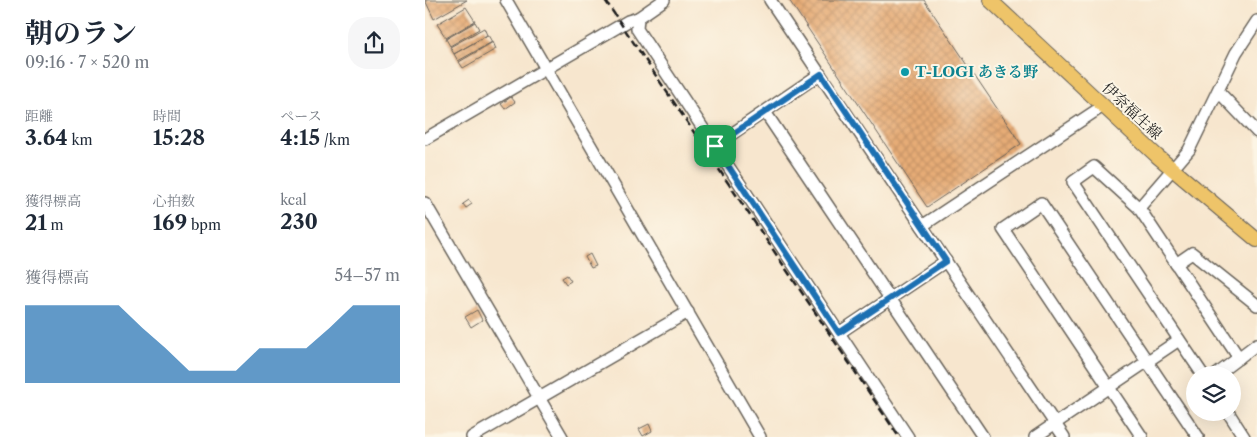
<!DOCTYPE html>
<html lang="ja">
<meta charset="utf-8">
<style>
:root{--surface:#fff;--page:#f6f6f7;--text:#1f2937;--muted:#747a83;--accent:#1f6fb2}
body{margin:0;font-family:"Libre Caslon Text","Noto Serif JP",serif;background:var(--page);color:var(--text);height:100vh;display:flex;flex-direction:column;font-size:19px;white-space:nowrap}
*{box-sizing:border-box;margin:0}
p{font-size:16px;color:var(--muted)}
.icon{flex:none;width:28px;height:28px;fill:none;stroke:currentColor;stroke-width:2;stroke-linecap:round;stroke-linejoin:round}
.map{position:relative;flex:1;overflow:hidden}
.details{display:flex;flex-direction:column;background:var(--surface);width:425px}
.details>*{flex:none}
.controls{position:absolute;left:761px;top:366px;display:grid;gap:10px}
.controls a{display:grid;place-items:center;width:55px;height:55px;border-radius:50%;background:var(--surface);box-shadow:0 5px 20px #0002;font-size:25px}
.pin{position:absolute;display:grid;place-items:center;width:42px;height:42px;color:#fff;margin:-21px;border-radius:10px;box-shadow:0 2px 8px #0006}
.round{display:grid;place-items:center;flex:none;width:52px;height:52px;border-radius:20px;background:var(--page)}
.head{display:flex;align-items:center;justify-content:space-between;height:85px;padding:0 25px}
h1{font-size:28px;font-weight:700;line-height:38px}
.stats{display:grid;grid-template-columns:repeat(3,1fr);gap:8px;height:85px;padding:5px 25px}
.stats div{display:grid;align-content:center}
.stats b{font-size:21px;font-weight:700}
.stats small{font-size:14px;font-weight:400}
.stats p{font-size:14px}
.chart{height:140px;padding:10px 25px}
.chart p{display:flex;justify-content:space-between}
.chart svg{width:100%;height:90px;margin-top:5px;fill:var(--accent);opacity:.7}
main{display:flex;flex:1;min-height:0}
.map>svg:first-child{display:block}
.building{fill:url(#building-cross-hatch)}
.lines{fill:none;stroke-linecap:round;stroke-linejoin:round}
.minor-casing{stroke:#69635a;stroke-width:14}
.major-casing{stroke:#69635a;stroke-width:16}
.minor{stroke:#fff;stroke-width:11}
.major{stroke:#eec469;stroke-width:14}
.rail{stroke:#1c1c1c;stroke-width:2.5;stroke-dasharray:8 4;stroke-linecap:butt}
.route-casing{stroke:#fff;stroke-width:10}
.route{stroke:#1f6fb2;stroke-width:6}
.culture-dot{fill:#0f9aa8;stroke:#fcf5e5;stroke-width:2}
.labels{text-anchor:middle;stroke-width:4;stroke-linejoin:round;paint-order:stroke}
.culture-label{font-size:15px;font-weight:bold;fill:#0d838f;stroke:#fcf5e5;text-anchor:start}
.street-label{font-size:15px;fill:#1c1c1c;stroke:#fcf5e5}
</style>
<main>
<section class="details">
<div class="head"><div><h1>朝のラン</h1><p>09:16 · 7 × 520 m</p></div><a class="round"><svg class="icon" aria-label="share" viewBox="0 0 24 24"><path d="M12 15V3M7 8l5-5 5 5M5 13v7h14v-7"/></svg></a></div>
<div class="stats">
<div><p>距離</p><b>3.64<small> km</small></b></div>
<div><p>時間</p><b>15:28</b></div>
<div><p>ペース</p><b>4:15<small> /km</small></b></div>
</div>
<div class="stats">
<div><p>獲得標高</p><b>21<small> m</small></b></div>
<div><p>心拍数</p><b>169<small> bpm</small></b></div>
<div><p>kcal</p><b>230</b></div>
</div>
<div class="chart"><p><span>獲得標高</span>54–57 m</p>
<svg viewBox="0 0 160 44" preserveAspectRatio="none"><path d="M0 44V6L10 6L20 6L30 6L40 6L50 17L60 27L70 38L80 38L90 38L100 27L110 27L120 27L130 17L140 6L150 6L160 6V44z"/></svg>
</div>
</section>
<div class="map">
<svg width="832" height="437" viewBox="0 0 832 437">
<defs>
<pattern id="building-cross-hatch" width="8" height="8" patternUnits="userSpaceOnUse" patternTransform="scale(1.25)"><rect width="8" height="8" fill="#e6ac76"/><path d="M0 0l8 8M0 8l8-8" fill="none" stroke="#c59366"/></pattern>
</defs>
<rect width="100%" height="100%" fill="#fcf5e5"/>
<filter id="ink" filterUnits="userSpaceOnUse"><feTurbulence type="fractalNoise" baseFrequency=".02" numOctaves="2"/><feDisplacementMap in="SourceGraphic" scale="10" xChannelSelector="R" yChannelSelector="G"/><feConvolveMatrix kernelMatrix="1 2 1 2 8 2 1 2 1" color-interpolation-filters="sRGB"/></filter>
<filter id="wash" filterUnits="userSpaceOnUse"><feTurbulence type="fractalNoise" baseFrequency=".0096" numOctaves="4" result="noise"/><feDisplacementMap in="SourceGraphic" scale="20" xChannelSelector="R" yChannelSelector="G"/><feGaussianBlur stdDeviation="1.12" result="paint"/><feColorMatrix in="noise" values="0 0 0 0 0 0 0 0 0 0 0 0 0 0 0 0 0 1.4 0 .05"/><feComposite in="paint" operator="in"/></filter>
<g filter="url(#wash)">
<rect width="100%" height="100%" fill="#f7e6ce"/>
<g id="blocks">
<!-- building -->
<g class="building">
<path d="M 0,0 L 42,0 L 9,19 Z"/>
<path d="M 364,0 L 499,0 L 596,144 L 502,207 Z"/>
<path d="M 41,7 L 50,21 L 21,38 L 12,24 Z"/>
<path d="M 50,22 L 54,29 L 25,46 L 21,39 Z"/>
<path d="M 59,28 L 62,35 L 29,54 L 25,47 Z"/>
<path d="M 63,35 L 67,42 L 33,61 L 29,54 Z"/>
<path d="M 68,42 L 71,49 L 38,68 L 34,62 Z"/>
<path d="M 86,97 L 90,102 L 80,109 L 76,104 Z"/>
<path d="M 44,200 L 47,204 L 41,208 L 38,204 Z"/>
<path d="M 165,254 L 171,266 L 166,268 L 160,257 Z"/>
<path d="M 142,275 L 146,281 L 141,284 L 137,278 Z"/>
<path d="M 52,310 L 57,320 L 46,327 L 40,317 Z"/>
<path d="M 224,424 L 227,431 L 218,436 L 214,429 Z"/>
</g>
</g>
</g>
<g filter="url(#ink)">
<use href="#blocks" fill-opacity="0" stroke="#69635a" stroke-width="1"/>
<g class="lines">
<!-- minor casing -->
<g class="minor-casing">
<g id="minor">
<path d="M 81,0 L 335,437"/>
<path d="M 345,0 L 639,437"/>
<path d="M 213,18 L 212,29 L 483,437"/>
<path d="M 793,91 L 832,132"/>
<path d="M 340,112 L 558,437"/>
<path d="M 0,139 L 203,21 L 213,18 L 239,0"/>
<path d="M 289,146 L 395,74"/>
<path d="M 0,203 L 137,437"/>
<path d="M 714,208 L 764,150 L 811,53 L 832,21"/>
<path d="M 497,226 L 678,106"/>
<path d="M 751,264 L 767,253 L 832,305"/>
<path d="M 414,333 L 521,261"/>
<path d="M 778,375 L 648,182 L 669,167 L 714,208 L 814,358"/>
<path d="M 791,375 L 832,344"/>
<path d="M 803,412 L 819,437"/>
<path d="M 47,437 L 263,312"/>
<path d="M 610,437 L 754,340"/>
<path d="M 717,437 L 578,229 L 616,203 L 773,437"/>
</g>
</g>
<!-- major casing -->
<g class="major-casing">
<path id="major" d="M 565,0 L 732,156 L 832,240"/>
</g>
<!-- minor -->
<use href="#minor" class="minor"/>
<!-- major -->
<use href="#major" class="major"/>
<!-- rail -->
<path class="rail" d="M 180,0 L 474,437"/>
</g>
</g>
<g class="lines" filter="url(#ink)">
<!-- route casing -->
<g class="route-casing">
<path id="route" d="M 396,74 L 521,261 L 414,333 L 290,146 Z"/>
</g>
<!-- route -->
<use href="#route" class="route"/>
</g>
<!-- markers -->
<circle class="culture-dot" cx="480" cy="72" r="5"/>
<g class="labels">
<!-- culture labels -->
<g class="culture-label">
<text x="490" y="77">T-LOGI あきる野</text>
</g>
<!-- street labels -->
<g class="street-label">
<text transform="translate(707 111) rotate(43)" y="5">伊奈福生線</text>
</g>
</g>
</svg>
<div class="controls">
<a><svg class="icon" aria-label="layers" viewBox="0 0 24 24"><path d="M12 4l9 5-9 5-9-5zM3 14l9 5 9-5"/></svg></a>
</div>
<div class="pin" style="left:290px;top:146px;background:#1e9e55"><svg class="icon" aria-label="arrive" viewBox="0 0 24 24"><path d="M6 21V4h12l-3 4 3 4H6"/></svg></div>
</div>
</main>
